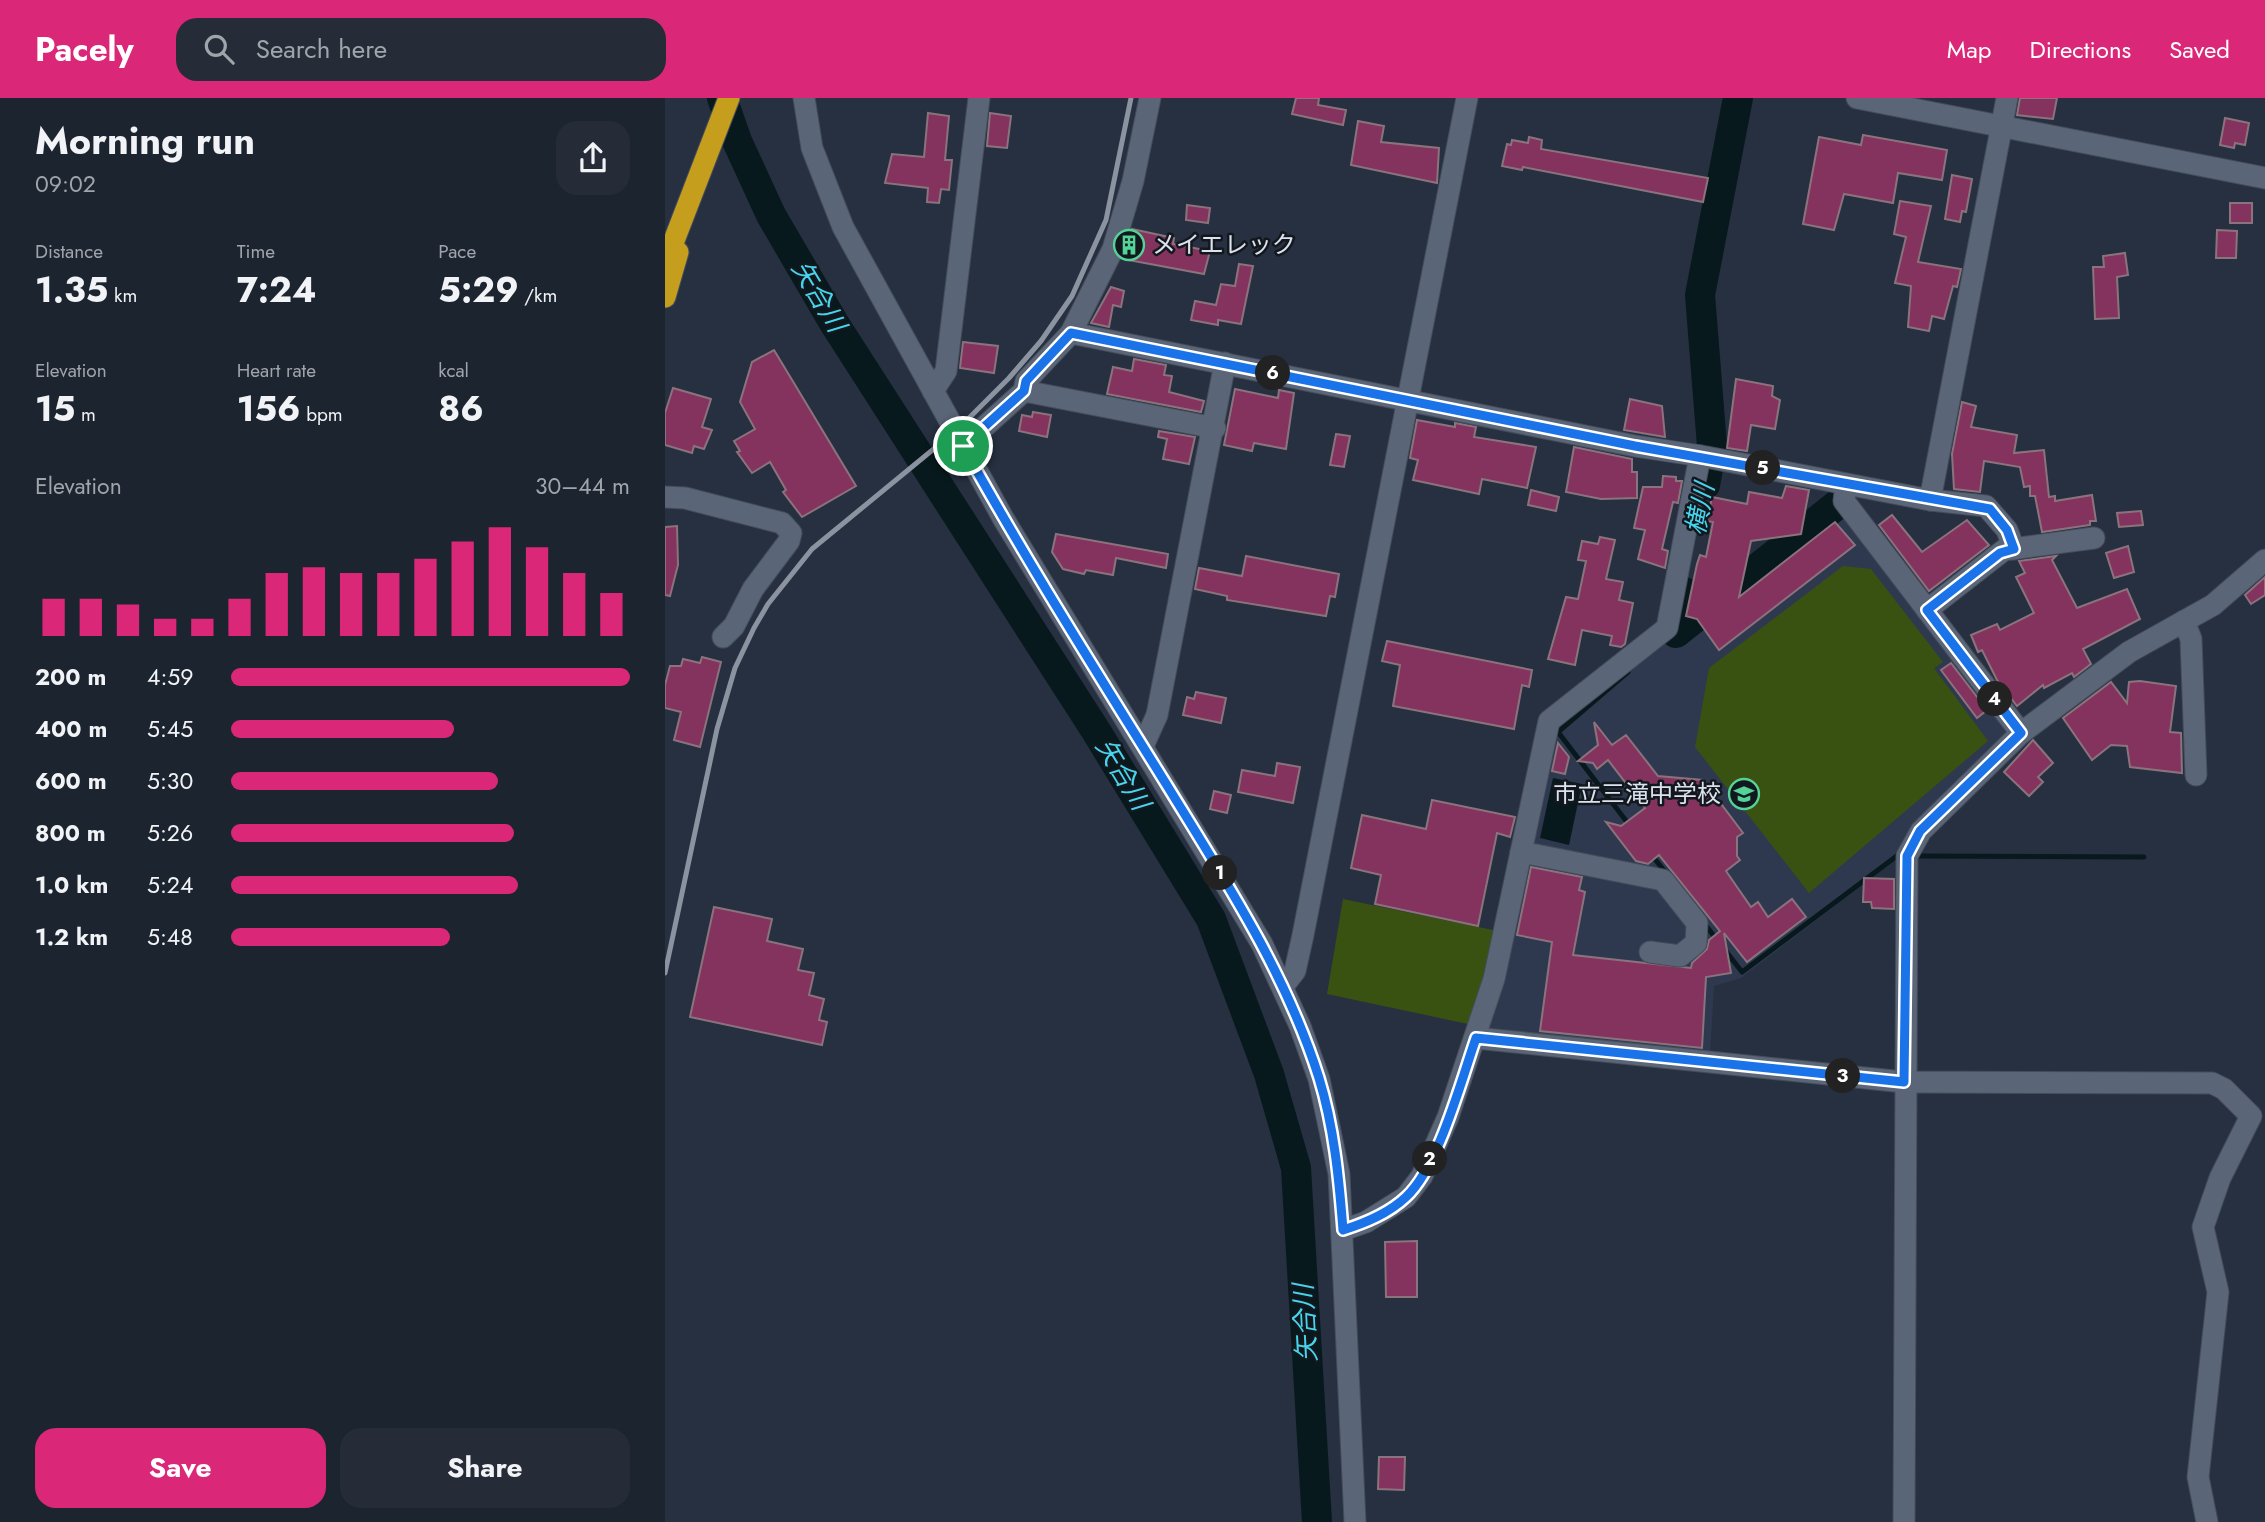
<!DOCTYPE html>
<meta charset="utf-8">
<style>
:root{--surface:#1c2430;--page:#252c38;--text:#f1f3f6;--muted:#a0a4ab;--accent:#db2777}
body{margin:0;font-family:Jost,"Noto Sans JP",sans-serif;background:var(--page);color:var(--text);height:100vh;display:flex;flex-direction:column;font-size:26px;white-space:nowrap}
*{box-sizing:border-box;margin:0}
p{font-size:23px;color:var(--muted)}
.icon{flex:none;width:38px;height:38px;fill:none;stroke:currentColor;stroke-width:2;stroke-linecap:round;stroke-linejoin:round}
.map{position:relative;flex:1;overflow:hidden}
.sheet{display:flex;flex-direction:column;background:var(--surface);width:665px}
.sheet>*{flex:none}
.pin{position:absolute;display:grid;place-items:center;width:60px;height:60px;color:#fff;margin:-30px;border:4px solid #fff;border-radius:50%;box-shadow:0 2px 7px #0007}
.km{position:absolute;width:35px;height:35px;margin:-18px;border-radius:50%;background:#222;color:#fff;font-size:19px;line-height:35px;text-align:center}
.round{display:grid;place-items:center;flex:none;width:74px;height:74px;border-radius:21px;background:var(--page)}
.overview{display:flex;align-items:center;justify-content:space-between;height:119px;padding:0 35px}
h1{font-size:38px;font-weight:700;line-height:52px}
.figures{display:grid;grid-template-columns:repeat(3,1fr);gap:10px;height:119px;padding:7px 35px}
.figures div{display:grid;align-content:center}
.figures b{font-size:35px;font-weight:700}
.figures small{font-size:19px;font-weight:400}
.figures p{font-size:19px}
.chart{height:196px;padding:14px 35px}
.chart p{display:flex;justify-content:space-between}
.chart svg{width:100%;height:126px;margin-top:7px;stroke:var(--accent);stroke-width:6}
.cta{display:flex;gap:14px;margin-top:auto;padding:14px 35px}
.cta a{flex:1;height:80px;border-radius:21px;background:var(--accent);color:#fff;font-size:28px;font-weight:700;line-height:80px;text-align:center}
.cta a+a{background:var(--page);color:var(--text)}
ul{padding:0 35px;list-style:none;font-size:23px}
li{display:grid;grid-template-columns:112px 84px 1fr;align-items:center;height:52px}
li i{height:18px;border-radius:9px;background:var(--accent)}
header{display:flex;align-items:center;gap:42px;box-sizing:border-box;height:98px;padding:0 35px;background:var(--accent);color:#fff}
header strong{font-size:33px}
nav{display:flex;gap:38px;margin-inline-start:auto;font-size:24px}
.search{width:490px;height:63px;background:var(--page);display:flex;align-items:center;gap:18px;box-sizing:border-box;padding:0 24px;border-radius:21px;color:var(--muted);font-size:26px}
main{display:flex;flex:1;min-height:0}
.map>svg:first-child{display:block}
.built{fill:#2e394f}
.green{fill:#3a5211}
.water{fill:#08191d}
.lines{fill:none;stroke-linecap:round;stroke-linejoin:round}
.stream{stroke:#08191d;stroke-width:5}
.river{stroke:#08191d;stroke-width:30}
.building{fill:#84325e;stroke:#8a737d;stroke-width:2}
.minor-casing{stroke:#444c5a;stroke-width:23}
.highway-casing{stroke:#444c5a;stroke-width:23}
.minor{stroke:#5a6577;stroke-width:21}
.highway{stroke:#c49e1c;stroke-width:21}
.rail{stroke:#8b93a0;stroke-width:5}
.route-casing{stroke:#fff;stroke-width:14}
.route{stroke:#1a73e8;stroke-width:9}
.labels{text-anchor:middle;stroke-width:5;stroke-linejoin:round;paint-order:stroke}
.poi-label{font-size:24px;fill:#dce2ed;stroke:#13181f;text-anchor:start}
.water-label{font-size:26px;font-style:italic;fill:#46d5ec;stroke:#13181f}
</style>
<header>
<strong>Pacely</strong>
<div class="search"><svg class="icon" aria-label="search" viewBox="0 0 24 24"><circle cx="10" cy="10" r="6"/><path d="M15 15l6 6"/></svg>Search here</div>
<nav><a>Map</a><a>Directions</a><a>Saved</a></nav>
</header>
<main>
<section class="sheet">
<div class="overview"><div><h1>Morning run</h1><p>09:02</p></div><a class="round"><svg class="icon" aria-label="share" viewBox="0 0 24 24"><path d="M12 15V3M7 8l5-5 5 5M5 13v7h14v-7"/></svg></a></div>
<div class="figures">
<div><p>Distance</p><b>1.35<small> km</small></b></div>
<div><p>Time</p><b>7:24</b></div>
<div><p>Pace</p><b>5:29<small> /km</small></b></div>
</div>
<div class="figures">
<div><p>Elevation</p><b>15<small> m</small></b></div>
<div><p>Heart rate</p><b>156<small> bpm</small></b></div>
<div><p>kcal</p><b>86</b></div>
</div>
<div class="chart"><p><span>Elevation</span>30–44 m</p>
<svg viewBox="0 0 160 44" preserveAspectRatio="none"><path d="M5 44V31M15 44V31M25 44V33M35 44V38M45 44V38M55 44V31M65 44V22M75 44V20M85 44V22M95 44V22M105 44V17M115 44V11M125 44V6M135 44V13M145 44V22M155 44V29"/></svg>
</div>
<ul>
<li><b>200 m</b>4:59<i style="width:100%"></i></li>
<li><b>400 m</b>5:45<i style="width:56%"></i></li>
<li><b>600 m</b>5:30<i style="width:67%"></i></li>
<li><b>800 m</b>5:26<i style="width:71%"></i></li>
<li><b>1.0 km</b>5:24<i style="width:72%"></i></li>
<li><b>1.2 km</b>5:48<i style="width:55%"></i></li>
</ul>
<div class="cta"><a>Save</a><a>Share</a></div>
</section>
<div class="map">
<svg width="1600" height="1424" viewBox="0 0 1600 1424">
<rect width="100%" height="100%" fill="#263040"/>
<!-- built -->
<path class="built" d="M 1182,414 L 1348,634 L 1238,756 L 1076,880 L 1049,888 L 1045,958 L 821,934 L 888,629 L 1006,535 L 1021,541 Z"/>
<!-- green -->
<g class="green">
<path d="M 1178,468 L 1206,471 L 1278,564 L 1269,570 L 1323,643 L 1144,795 L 1030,649 L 1044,570 Z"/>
<path d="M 678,801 L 828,832 L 818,884 L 803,926 L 662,896 Z"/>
</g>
<!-- water -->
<path class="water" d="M 888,680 L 917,686 L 904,747 L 875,740 Z"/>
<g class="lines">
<!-- stream -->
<g class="stream">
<path d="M 963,574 L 893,634 L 965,728"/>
<path d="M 985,755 L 1001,775"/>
<path d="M 1251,758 L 1479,759"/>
<path d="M 1039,825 L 1052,842"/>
<path d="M 1060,852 L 1077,874 L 1237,754"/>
</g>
<!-- river -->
<g class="river">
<path d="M 57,0 L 72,43 L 106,117 L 169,225 L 431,633 L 546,821 L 604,976 L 631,1070 L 652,1424"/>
<path d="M 1040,387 L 1047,348 L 1035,197 L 1073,0"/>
<path d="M 1019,494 L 1011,535 L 1173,406"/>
</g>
</g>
<!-- building -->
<g class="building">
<path d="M 631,0 L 654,0 L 653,7 L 681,12 L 678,27 L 627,16 Z"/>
<path d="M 1355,0 L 1392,0 L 1388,21 L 1352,17 Z"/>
<path d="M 263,15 L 284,18 L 280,62 L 287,62 L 284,92 L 276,91 L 274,105 L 262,104 L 263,90 L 220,85 L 227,56 L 259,59 Z"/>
<path d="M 325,15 L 346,18 L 342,50 L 322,48 Z"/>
<path d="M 1560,20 L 1584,25 L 1580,47 L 1570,45 L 1569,50 L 1555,47 Z"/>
<path d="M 693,23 L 719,28 L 716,44 L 774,50 L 772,85 L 686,67 Z"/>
<path d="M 1198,37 L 1282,52 L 1277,82 L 1233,75 L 1228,105 L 1179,96 L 1169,132 L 1138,126 L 1154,39 L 1196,47 Z"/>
<path d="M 864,39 L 877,42 L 876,51 L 1043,80 L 1038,104 L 858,69 L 857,72 L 837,68 L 842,46 L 846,47 L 847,42 L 863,45 Z"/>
<path d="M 1287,77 L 1307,81 L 1301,114 L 1297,113 L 1295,124 L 1280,121 Z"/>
<path d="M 1235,103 L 1266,108 L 1253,164 L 1296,171 L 1292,189 L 1288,188 L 1279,221 L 1267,218 L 1264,233 L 1243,229 L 1246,188 L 1230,185 L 1241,139 L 1229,136 Z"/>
<rect x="1565" y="105" width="22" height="20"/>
<path d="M 522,107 L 545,110 L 543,125 L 521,122 Z"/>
<path d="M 467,131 L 509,140 L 508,146 L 545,153 L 539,176 L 458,161 Z"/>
<path d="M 1552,132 L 1572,133 L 1571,160 L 1551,160 Z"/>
<path d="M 1460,155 L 1463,177 L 1452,179 L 1454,220 L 1430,221 L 1428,169 L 1439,169 L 1438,158 Z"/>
<path d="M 574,166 L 588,168 L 576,226 L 553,222 L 553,227 L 526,222 L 530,203 L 551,207 L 556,186 L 570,188 Z"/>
<path d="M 446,189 L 459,193 L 456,209 L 448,207 L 444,229 L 426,225 Z"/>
<path d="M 298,244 L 333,248 L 329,275 L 295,270 Z"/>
<path d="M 109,252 L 191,388 L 137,419 L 118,394 L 121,392 L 105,364 L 87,375 L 72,354 L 75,353 L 69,343 L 90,331 L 75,304 L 87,264 Z"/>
<path d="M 469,261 L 501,267 L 499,277 L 507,278 L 504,294 L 539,303 L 536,314 L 442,296 L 448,269 L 467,273 Z"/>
<path d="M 1071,281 L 1108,288 L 1107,298 L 1115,302 L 1110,331 L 1086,327 L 1082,353 L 1062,350 Z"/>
<path d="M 8,290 L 46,301 L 37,329 L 47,332 L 39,351 L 29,348 L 27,355 L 0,347 L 0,315 Z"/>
<path d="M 570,291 L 613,300 L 614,292 L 629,295 L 621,351 L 589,345 L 587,353 L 559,347 Z"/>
<path d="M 965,301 L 997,308 L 1000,339 L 959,332 Z"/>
<path d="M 1297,304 L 1311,308 L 1306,329 L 1352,337 L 1349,355 L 1379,352 L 1384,399 L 1390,398 L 1390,403 L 1427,397 L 1431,423 L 1425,423 L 1425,427 L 1377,434 L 1370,398 L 1365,398 L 1365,388 L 1359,389 L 1355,369 L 1319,363 L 1315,394 L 1289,391 L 1287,356 Z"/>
<path d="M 368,314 L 386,317 L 382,339 L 354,333 L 357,317 L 367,319 Z"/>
<path d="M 752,322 L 790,329 L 790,325 L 811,329 L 809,339 L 871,349 L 862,390 L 817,381 L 814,396 L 748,382 L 753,362 L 745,360 Z"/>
<path d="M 494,333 L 530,339 L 524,366 L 498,361 L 502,341 L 493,339 Z"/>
<path d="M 671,336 L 685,338 L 679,369 L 665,367 Z"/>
<path d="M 909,349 L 967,361 L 967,374 L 972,374 L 972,400 L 936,401 L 901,394 Z"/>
<path d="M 998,378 L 1011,379 L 1011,383 L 1017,383 L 1013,405 L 1008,404 L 997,451 L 1003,453 L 1000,470 L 973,461 L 980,432 L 969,430 L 978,389 L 997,389 Z"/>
<path d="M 1121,388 L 1144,392 L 1136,436 L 1086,443 L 1074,499 L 1170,424 L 1190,447 L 1054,552 L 1032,521 L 1021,518 L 1032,466 L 1035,457 L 1041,459 L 1048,424 L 1042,423 L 1047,399 L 1082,406 L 1084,394 L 1117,400 Z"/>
<path d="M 866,392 L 894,399 L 891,413 L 863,407 Z"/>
<path d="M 1476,413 L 1478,427 L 1454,429 L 1452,415 Z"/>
<path d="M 1227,417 L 1257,454 L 1302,422 L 1324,447 L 1264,493 L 1214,427 Z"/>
<path d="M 12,428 L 13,467 L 5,498 L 0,497 L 0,429 Z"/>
<path d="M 391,436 L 503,456 L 501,470 L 451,460 L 448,477 L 421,472 L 419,476 L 398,471 L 387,454 Z"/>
<path d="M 935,439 L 950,442 L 941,481 L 958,484 L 954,502 L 968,505 L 960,546 L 956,549 L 945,547 L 947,538 L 917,532 L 910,567 L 883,561 L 901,499 L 913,501 L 921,463 L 913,462 L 917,443 L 933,446 Z"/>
<path d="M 1463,448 L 1469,474 L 1449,480 L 1441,455 Z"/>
<path d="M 581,458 L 674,476 L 670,499 L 665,498 L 661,518 L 562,502 L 562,498 L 530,491 L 534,470 L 577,478 Z"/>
<path d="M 1391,458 L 1387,462 L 1412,510 L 1462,491 L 1475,521 L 1418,551 L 1426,566 L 1409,579 L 1407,575 L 1379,590 L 1378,587 L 1352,608 L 1332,582 L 1317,552 L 1313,554 L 1306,537 L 1332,526 L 1335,532 L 1369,515 L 1351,479 L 1360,475 L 1354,463 Z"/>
<path d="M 1600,479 L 1600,497 L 1586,506 L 1580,497 Z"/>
<path d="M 722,543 L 867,572 L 864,589 L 857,587 L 849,631 L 728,608 L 735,567 L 717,563 Z"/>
<path d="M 37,559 L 56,564 L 35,649 L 9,642 L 16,614 L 0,610 L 0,587 L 5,568 L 16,568 L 18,561 L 35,565 Z"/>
<path d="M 1286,565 L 1322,612 L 1312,620 L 1276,572 Z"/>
<path d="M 1475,583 L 1511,588 L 1505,634 L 1516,635 L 1517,675 L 1465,669 L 1462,648 L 1446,647 L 1427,662 L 1398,620 L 1446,584 L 1462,605 L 1464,584 Z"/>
<path d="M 531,594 L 561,600 L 556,625 L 518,617 L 522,599 L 529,601 Z"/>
<path d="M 929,624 L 947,647 L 961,637 L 993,678 L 1038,682 L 1078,735 L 1072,739 L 1072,758 L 1075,762 L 1061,773 L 1086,809 L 1093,804 L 1103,819 L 1127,801 L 1141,819 L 1082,864 L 1059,835 L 1066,875 L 1041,879 L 1037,950 L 875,933 L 887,844 L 852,837 L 866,769 L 917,779 L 914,792 L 920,794 L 908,857 L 1026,870 L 1027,865 L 1042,851 L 1044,842 L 1055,833 L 994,757 L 983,766 L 971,763 L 941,724 L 956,728 L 980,710 L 943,662 L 932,671 L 928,665 L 913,663 L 933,647 Z"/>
<path d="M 1368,642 L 1388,665 L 1373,679 L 1378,684 L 1364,698 L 1339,674 Z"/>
<path d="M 893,645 L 904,659 L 900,676 L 887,673 Z"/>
<path d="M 612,665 L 635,669 L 628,705 L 573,694 L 577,672 L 610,678 Z"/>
<path d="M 549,693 L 566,697 L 562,715 L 545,711 Z"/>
<path d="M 767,702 L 850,719 L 845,739 L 832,735 L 813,828 L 710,806 L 716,777 L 686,770 L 697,717 L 761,731 Z"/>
<path d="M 1199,780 L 1229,781 L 1229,811 L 1207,810 L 1206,804 L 1198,804 Z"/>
<path d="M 49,809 L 107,821 L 102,843 L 138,851 L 133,872 L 149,875 L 144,897 L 159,901 L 154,922 L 162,924 L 157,947 L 25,919 Z"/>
<path d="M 752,1143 L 752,1199 L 721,1199 L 720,1144 Z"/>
<path d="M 714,1359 L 740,1359 L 739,1392 L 713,1391 Z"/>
</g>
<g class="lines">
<!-- minor casing -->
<g class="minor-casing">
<g id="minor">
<path d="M 139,0 L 147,50 L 178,129 L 338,420 L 597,846 L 635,928 L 654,981 L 674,1076 L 690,1424"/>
<path d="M 1192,0 L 1600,80"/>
<path d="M 406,235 L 448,151 L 468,83 L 485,0"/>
<path d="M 268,293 L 281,273 L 314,0"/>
<path d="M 359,293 L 550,330"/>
<path d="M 298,348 L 359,293 L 361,283 L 406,235 L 970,348 L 1036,358 L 1265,402 L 1342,0"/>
<path d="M 1181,387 L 1179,403 L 1356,635"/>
<path d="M 0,399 L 20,400 L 117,425 L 126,435 L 124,443 L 88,491 L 69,528 L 58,539"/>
<path d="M 1265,402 L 1321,408 L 1342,432 L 1349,451"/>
<path d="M 1262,512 L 1339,452 L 1429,440"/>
<path d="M 1519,523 L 1526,541 L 1531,677"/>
<path d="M 478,648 L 492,617 L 560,265"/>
<path d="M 856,754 L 998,782 L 1032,825 L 1031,845 L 1015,858 L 985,854"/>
<path d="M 619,887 L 630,873 L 638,837 L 802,0"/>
<path d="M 811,940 L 1239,984 L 1547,985 L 1559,991 L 1586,1018 L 1555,1080 L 1538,1129 L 1553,1194 L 1533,1379 L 1542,1424"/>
<path d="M 678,1132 L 701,1124 L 741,1099 L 757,1078 L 783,1019 L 829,881 L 884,623 L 1002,530 L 1035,358"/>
<path d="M 1239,1424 L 1242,758 L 1256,733 L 1356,635 L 1464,554 L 1548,507 L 1600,462"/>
</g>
</g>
<!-- highway casing -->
<g class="highway-casing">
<g id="highway">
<path d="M 0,166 L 64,0"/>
<path d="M 0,199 L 13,154"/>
</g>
</g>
<!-- minor -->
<use href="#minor" class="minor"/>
<!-- highway -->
<use href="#highway" class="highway"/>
<!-- rail -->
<path class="rail" d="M 0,875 L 52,631 L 70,570 L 89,530 L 103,506 L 147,451 L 293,331 L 344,280 L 376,243 L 407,198 L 441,122 L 466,0"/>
</g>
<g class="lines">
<!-- route casing -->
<g class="route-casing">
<path id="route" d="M 406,235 L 970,348 L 1325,411 L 1342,432 L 1349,451 L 1335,455 L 1262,512 L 1356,635 L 1255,733 L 1242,758 L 1239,984 L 811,940 C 796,983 773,1070 741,1099 C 723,1116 700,1125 678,1132 C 674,1080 669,1029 654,980 C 621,875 560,782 503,689 C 433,576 362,464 298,348 L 359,293 L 361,283 Z"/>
</g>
<!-- route -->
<use href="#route" class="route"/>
</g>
<!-- icons -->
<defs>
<g id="building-ring" transform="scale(1.575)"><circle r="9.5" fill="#13181f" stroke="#53d396" stroke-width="1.5"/><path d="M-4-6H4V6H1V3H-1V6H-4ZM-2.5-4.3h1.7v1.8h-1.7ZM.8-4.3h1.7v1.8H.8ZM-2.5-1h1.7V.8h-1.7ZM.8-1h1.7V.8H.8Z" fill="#53d396"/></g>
<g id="school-ring" transform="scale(1.575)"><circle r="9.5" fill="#13181f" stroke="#53d396" stroke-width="1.5"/><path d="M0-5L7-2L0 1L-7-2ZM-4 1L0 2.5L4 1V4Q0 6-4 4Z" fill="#53d396"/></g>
</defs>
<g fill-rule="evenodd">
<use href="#building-ring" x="464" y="147"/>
<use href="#school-ring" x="1079" y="696"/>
</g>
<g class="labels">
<!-- poi labels -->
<g class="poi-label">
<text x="487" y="155">メイエレック</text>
<text x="1056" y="704" text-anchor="end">市立三滝中学校</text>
</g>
<!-- water labels -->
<g class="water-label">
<text transform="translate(154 198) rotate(59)" y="9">矢合川</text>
<text transform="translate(1035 411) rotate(-79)" y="9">横川</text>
<text transform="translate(458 676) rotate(59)" y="9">矢合川</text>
<text transform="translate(640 1225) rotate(-93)" y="9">矢合川</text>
</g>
</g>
</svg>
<div class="pin" style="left:298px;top:348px;background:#1e9e55"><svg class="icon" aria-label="arrive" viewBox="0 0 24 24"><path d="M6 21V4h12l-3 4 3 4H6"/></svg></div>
<b class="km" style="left:555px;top:775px">1</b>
<b class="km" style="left:765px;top:1061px">2</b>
<b class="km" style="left:1178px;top:978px">3</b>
<b class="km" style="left:1330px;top:601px">4</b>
<b class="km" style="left:1098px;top:370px">5</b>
<b class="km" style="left:608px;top:275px">6</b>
</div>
</main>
